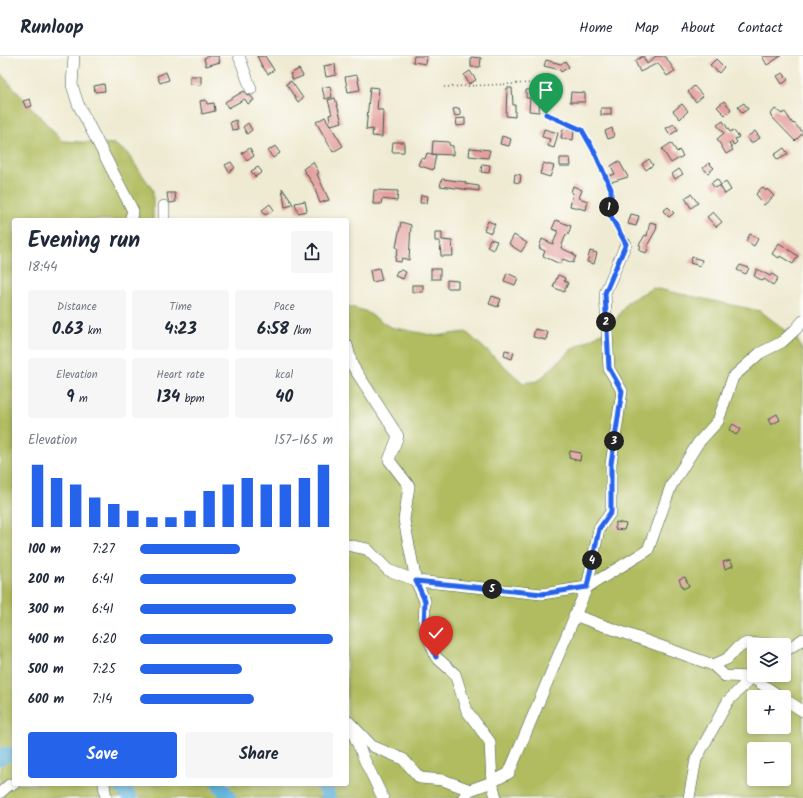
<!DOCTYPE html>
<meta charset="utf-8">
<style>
:root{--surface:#fff;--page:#f6f6f7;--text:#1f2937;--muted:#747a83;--line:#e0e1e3;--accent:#2563eb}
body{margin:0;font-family:Kalam,sans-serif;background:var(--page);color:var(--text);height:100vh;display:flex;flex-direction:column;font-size:15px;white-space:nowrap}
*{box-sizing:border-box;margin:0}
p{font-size:13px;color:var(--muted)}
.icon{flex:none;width:22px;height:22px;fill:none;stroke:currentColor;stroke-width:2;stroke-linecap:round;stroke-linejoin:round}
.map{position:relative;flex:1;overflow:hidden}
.panel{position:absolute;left:12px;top:162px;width:337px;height:568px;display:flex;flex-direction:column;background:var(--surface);border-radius:4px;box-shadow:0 2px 6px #0003}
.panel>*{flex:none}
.tools{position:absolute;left:747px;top:582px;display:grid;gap:8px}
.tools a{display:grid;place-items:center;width:44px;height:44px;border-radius:4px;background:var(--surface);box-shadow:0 2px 6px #0003;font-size:20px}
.pin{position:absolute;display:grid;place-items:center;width:34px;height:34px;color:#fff;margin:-41px -17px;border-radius:50% 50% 50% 0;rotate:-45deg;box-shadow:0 0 4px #0007}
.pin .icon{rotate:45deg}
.km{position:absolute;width:20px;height:20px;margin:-10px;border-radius:50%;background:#222;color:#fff;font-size:11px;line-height:20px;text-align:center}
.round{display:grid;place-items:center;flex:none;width:42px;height:42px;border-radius:4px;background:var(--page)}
.headline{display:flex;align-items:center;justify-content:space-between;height:68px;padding:0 16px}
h1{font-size:22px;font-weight:700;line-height:30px}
.stats{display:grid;grid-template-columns:repeat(3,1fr);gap:6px;height:68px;padding:4px 16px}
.stats div{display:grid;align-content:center;border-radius:4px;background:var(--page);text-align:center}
.stats b{font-size:17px;font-weight:700}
.stats small{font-size:11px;font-weight:400}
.stats p{font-size:11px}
.chart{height:112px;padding:8px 16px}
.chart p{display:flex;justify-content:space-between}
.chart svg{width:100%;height:72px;margin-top:4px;stroke:var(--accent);stroke-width:6}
.button{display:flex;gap:8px;margin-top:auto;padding:8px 16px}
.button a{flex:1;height:46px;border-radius:4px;background:var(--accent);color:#fff;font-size:16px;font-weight:700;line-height:46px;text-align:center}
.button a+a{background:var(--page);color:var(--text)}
ul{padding:0 16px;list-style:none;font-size:13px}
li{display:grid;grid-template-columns:64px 48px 1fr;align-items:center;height:30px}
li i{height:10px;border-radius:5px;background:var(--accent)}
header{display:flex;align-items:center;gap:24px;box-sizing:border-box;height:56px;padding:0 20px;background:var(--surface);border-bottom:1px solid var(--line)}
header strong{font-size:19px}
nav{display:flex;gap:22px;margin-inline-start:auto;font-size:14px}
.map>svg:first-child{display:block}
.green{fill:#b0bc5e;stroke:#687c49;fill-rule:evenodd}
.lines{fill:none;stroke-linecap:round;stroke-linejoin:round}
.river{stroke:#5cb1d8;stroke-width:15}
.building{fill:#e49f9e}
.minor-casing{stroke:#3e574c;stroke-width:12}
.path{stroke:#3e574c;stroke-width:1.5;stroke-dasharray:1 3;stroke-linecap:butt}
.minor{stroke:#fff;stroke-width:11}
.route-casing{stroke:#fff;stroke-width:8}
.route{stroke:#2563eb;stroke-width:5}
</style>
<header>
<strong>Runloop</strong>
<nav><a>Home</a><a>Map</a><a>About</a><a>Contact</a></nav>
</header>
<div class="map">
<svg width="803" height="742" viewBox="0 0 803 742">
<rect width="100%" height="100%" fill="#fdfcf7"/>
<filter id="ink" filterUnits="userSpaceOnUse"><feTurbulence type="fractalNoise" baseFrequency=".025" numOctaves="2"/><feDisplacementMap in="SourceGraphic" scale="8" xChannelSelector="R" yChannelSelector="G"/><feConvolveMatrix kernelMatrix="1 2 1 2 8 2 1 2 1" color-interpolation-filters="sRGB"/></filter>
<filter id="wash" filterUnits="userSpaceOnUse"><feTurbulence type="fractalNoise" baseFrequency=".012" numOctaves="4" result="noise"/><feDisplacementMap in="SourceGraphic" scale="16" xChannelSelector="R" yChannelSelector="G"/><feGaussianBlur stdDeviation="0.9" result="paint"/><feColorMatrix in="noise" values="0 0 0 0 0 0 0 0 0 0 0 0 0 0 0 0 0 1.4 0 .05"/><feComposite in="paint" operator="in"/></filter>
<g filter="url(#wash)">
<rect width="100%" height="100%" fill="#efebd3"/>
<!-- green -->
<path class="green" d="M 0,17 L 62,85 L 114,88 L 127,97 L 153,134 L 153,164 L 14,164 L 14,728 L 347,728 L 347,250 L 365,255 L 390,271 L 436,280 L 466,276 L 523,327 L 538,325 L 572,293 L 611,272 L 627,246 L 653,232 L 760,255 L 796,282 L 803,294 L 803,742 L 0,742 ZM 754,589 L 784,589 L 784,619 L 754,619 ZM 754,641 L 784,641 L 784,671 L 754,671 ZM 754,693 L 784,693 L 784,723 L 754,723 Z"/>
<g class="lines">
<!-- river -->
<g class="river">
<path d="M 0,702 L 3,699 L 14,698"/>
<path d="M 120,728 L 130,742"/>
<path d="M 219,728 L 229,742"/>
<path d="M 321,728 L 327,734 L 328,742"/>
</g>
</g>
<g id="blocks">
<!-- building -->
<g class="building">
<path d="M 209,0 L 218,0 L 220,6 L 206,10 L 204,2 Z"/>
<path d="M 257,0 L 265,0 L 274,14 L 268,18 L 262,10 Z"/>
<path d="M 414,0 L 427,0 L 426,8 L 413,6 Z"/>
<path d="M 643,0 L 647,8 L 656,0 L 665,0 L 675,15 L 667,20 L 658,7 L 640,16 L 635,5 Z"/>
<path d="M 762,0 L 781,0 L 767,9 Z"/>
<path d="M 471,1 L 481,2 L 480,11 L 471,11 Z"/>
<path d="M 716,3 L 724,11 L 719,17 L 710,9 Z"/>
<path d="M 546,4 L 561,8 L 565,5 L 569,11 L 561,16 L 560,14 L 544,10 Z"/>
<path d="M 335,8 L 336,19 L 326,21 L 324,10 Z"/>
<path d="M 299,13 L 303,20 L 293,24 L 290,18 Z"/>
<path d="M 470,15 L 476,24 L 469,28 L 464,19 Z"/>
<path d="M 166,16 L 169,24 L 160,27 L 157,20 Z"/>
<path d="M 783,17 L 788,24 L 782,28 L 777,20 Z"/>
<path d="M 357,19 L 360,34 L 348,36 L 345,21 Z"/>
<path d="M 190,20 L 201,20 L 201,29 L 190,28 Z"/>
<path d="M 291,25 L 303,42 L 298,46 L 286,28 Z"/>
<path d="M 104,28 L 105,35 L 95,36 L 94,30 Z"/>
<path d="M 330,30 L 332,41 L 325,43 L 322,32 Z"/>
<path d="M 694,30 L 703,40 L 696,46 L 688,36 Z"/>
<path d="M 370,31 L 379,32 L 377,54 L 383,54 L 382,81 L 372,80 L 373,73 L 366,74 Z"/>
<path d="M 507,32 L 512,32 L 513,49 L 515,49 L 515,61 L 506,60 Z"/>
<path d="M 526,34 L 540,34 L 539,56 L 529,55 L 530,42 L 526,42 Z"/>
<path d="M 244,35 L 247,39 L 251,40 L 254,44 L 248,48 L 245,43 L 228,52 L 225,46 Z"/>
<path d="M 571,36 L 585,37 L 585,46 L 570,46 Z"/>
<path d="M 335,42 L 342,66 L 331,69 L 329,59 L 332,58 L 328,44 Z"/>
<path d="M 30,43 L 32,50 L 26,52 L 23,45 Z"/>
<path d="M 206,44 L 207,48 L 214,47 L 215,55 L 202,58 L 200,45 Z"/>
<path d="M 724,45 L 731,53 L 725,59 L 717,51 Z"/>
<path d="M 744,47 L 748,53 L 742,57 L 738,51 Z"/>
<path d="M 682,48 L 688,55 L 680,63 L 673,55 Z"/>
<path d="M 459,52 L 461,59 L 455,60 L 453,53 Z"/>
<rect x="601" y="52" width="10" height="7"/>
<path d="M 775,53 L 782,58 L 785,56 L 793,68 L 794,67 L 803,77 L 795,85 L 770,59 Z"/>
<path d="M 325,61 L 343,90 L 333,96 L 316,66 Z"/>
<path d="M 465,62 L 465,69 L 457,70 L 456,63 Z"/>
<path d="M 236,64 L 238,73 L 232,74 L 230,66 Z"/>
<path d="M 723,65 L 730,76 L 733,74 L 739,81 L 735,83 L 737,86 L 734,89 L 731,86 L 729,88 L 733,94 L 726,98 L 717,83 L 724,77 L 717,69 Z"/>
<path d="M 248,67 L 252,74 L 247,78 L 243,71 Z"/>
<path d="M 674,68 L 678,74 L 670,79 L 666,72 Z"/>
<path d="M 612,72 L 614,81 L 608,83 L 605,75 Z"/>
<path d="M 544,73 L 558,77 L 554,92 L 548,90 L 550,83 L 542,81 Z"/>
<path d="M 563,73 L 574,75 L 573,84 L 561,82 Z"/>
<path d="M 755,75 L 760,82 L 751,87 L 747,81 Z"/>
<path d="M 502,80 L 511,83 L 509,90 L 500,88 Z"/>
<path d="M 433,85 L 449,86 L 449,89 L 453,90 L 453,99 L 432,98 Z"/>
<path d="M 393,86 L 404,86 L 404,96 L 392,96 Z"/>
<path d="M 671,87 L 677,96 L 679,94 L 683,100 L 671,107 L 662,93 Z"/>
<path d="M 275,90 L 280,97 L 273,102 L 268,95 Z"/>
<path d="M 250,92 L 254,100 L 247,105 L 242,97 Z"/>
<path d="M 470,92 L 490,94 L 488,102 L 469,100 Z"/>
<path d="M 784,92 L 788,98 L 778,104 L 774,99 Z"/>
<path d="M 427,97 L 436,99 L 433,114 L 418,109 L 421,102 L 425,103 Z"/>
<path d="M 560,102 L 570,102 L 571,110 L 560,110 Z"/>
<path d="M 649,103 L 653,109 L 646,114 L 642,108 Z"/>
<path d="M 619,105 L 628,121 L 611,126 L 609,120 L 615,118 L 611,110 Z"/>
<path d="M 231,106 L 235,112 L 229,116 L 225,109 Z"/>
<path d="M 313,106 L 319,117 L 317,118 L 329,144 L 320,147 L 313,128 L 303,113 Z"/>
<path d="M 543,107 L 554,110 L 550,121 L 540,118 Z"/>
<path d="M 709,107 L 714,112 L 708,117 L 703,112 Z"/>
<path d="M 482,108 L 490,109 L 489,117 L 481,116 Z"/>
<path d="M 258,111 L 262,116 L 255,121 L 251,115 Z"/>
<path d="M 679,113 L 683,118 L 675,123 L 672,118 Z"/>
<path d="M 515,118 L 521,119 L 520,127 L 514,126 Z"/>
<path d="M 442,123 L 466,126 L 465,128 L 479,130 L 479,135 L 440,130 Z"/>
<path d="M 717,123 L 721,129 L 715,132 L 711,127 Z"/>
<path d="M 726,126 L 731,134 L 725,138 L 720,130 Z"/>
<path d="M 573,130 L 582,134 L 579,142 L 588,145 L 586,154 L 570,150 L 573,137 L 571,136 Z"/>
<path d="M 762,131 L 766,135 L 767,133 L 774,140 L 764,149 L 758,143 L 759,142 L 756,138 Z"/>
<path d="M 282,132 L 291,145 L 293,149 L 285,151 Z"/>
<path d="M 374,134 L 398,135 L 397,145 L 382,143 L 381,148 L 373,148 Z"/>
<path d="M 167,137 L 175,137 L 176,146 L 170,147 L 168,144 Z"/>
<path d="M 691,138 L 698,147 L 691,152 L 685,142 Z"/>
<path d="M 421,139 L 428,140 L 427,147 L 420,147 Z"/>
<path d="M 305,145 L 307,155 L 298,157 L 295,147 Z"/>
<path d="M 270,148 L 274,154 L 265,159 L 262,154 Z"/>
<path d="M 668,151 L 674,157 L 669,161 L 663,155 Z"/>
<path d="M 713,156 L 722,166 L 716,171 L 707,161 Z"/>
<path d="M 631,158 L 639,160 L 636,170 L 628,168 Z"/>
<path d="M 556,164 L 571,170 L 568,179 L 566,178 L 561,192 L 574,198 L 573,199 L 576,200 L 573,207 L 563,203 L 560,208 L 543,200 L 545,195 L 539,192 L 542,183 L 553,188 L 558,175 L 552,173 Z"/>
<path d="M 488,165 L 495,168 L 491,177 L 484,174 Z"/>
<path d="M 401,166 L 411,169 L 409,204 L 402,202 L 401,206 L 395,205 L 398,192 L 396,191 Z"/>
<path d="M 650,166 L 657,168 L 656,174 L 647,190 L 649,191 L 646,197 L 639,194 L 641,190 L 639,189 L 645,179 L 647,180 Z"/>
<path d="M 435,176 L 442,176 L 442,184 L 452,185 L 453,200 L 441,200 L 440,185 L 435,185 Z"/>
<path d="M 750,178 L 758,183 L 754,190 L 746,185 Z"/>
<path d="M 514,179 L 527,187 L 521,196 L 509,188 Z"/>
<path d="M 490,183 L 497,185 L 493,194 L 487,191 Z"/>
<path d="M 779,187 L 798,200 L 793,208 L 780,200 L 779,202 L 772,198 Z"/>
<path d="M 590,195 L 597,197 L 594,208 L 587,206 Z"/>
<path d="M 692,201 L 702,204 L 700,210 L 690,207 Z"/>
<path d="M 740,209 L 749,212 L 746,218 L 737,214 Z"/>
<path d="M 379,212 L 382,224 L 372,226 L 370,214 Z"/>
<rect x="431" y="213" width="9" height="10"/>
<path d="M 757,213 L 770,220 L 772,218 L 778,222 L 773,229 L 764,223 L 763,225 L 754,220 Z"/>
<path d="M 401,214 L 406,216 L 403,223 L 395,220 L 397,215 Z"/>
<path d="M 507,217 L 518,222 L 515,229 L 504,225 Z"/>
<path d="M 558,219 L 565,222 L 564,225 L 568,227 L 564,236 L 553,231 Z"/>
<path d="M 447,224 L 458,225 L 458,232 L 447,232 Z"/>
<rect x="412" y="229" width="11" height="7"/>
<path d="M 492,240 L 501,243 L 498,251 L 489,248 Z"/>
<path d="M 535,273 L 548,276 L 546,284 L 533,281 Z"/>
<path d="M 505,294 L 514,296 L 512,303 L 504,300 Z"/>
<path d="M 777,358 L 780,364 L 771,369 L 768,363 Z"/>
<path d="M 733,368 L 741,373 L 736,379 L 729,374 Z"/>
<path d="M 570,395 L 581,397 L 580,405 L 569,402 Z"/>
<path d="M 616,466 L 626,468 L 624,474 L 615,473 Z"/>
<path d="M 731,504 L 733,510 L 725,513 L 723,506 Z"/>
<path d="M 685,521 L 689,530 L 683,533 L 679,523 Z"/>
</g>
</g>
</g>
<g filter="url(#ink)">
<use href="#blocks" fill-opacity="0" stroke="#3e574c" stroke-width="1"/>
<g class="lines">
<!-- minor casing -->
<g class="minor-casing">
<g id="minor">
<path d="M 74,0 L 72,29 L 78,48 L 133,155 L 130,164"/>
<path d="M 239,0 L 251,33"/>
<path d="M 164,150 L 164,164"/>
<path d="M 347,289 L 352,309 L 398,380 L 389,404 L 409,430 L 404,464 L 416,525 L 425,545 L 424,570 L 436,601 L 455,618 L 467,655 L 490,686 L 492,726 L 496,742"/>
<path d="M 347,489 L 367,493 L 388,514 L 417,525 L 542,538 L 587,531 L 648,494 L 671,430 L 698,387 L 718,365 L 733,321 L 760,297 L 782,286 L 795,274 L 803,265"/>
<path d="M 574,559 L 713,609 L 725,620 L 751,621 L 781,641"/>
<path d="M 784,596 L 803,583"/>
<path d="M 713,609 L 727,603 L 737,592 L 747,587 L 775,589"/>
<path d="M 784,643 L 803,655"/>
<path d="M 349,666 L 372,690 L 403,703 L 420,722 L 443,724 L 470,734"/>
<path d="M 351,672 L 365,705 L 383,742"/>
<path d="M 104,728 L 106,742"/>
<path d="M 0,737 L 9,729 L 14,728"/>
<path d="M 463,742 L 470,734 L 492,726 L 509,717 L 587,531 L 599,473 L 611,456 L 611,408 L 622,335 L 609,313 L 605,237 L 626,188"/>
<path d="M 689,742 L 696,703 L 728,645 L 754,619"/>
</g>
</g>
<!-- path -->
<path class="path" d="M 444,31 L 533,27 L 544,35 L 543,50 L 546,58 L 582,74 L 595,97 L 611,133 L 611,141 L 608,155 L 622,180"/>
<!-- minor -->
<use href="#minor" class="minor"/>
</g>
</g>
<g class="lines" filter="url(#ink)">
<!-- route casing -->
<g class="route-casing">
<path id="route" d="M 436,601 L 424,570 L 425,545 L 416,525 L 542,538 L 587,531 L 599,473 L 611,456 L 611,408 L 622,335 L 609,312 L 605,237 L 626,188 L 608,155 L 611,141 L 611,133 L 595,97 L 582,74 L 546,58"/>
</g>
<!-- route -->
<use href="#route" class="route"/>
</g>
</svg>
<div class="tools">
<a><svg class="icon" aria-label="layers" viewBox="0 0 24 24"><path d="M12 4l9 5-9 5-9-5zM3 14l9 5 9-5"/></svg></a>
<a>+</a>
<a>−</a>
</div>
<div class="pin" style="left:546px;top:58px;background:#1e9e55"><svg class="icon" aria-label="arrive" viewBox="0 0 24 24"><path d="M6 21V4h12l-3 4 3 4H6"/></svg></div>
<div class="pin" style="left:436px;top:601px;background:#d93025"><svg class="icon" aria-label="check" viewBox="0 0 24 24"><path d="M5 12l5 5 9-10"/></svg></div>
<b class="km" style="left:609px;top:151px">1</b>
<b class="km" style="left:606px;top:266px">2</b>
<b class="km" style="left:614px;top:385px">3</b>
<b class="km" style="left:592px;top:504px">4</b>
<b class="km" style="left:492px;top:533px">5</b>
<section class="panel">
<div class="headline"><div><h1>Evening run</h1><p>18:44</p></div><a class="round"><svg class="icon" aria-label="share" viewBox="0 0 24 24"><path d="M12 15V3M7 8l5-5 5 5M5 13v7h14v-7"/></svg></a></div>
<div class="stats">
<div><p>Distance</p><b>0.63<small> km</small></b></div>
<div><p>Time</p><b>4:23</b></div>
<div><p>Pace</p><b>6:58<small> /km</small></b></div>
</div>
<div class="stats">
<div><p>Elevation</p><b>9<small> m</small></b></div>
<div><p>Heart rate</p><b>134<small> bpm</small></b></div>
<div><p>kcal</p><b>40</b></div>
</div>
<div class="chart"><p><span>Elevation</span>157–165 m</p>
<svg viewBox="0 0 160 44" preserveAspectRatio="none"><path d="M5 44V6M15 44V14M25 44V18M35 44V26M45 44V30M55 44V34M65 44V38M75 44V38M85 44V34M95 44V22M105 44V18M115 44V14M125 44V18M135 44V18M145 44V14M155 44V6"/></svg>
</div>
<ul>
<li><b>100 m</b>7:27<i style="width:52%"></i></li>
<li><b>200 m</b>6:41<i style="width:81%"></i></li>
<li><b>300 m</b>6:41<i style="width:81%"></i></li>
<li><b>400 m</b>6:20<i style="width:100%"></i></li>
<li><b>500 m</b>7:25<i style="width:53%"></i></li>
<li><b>600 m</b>7:14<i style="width:59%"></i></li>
</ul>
<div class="button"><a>Save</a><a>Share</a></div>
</section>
</div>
